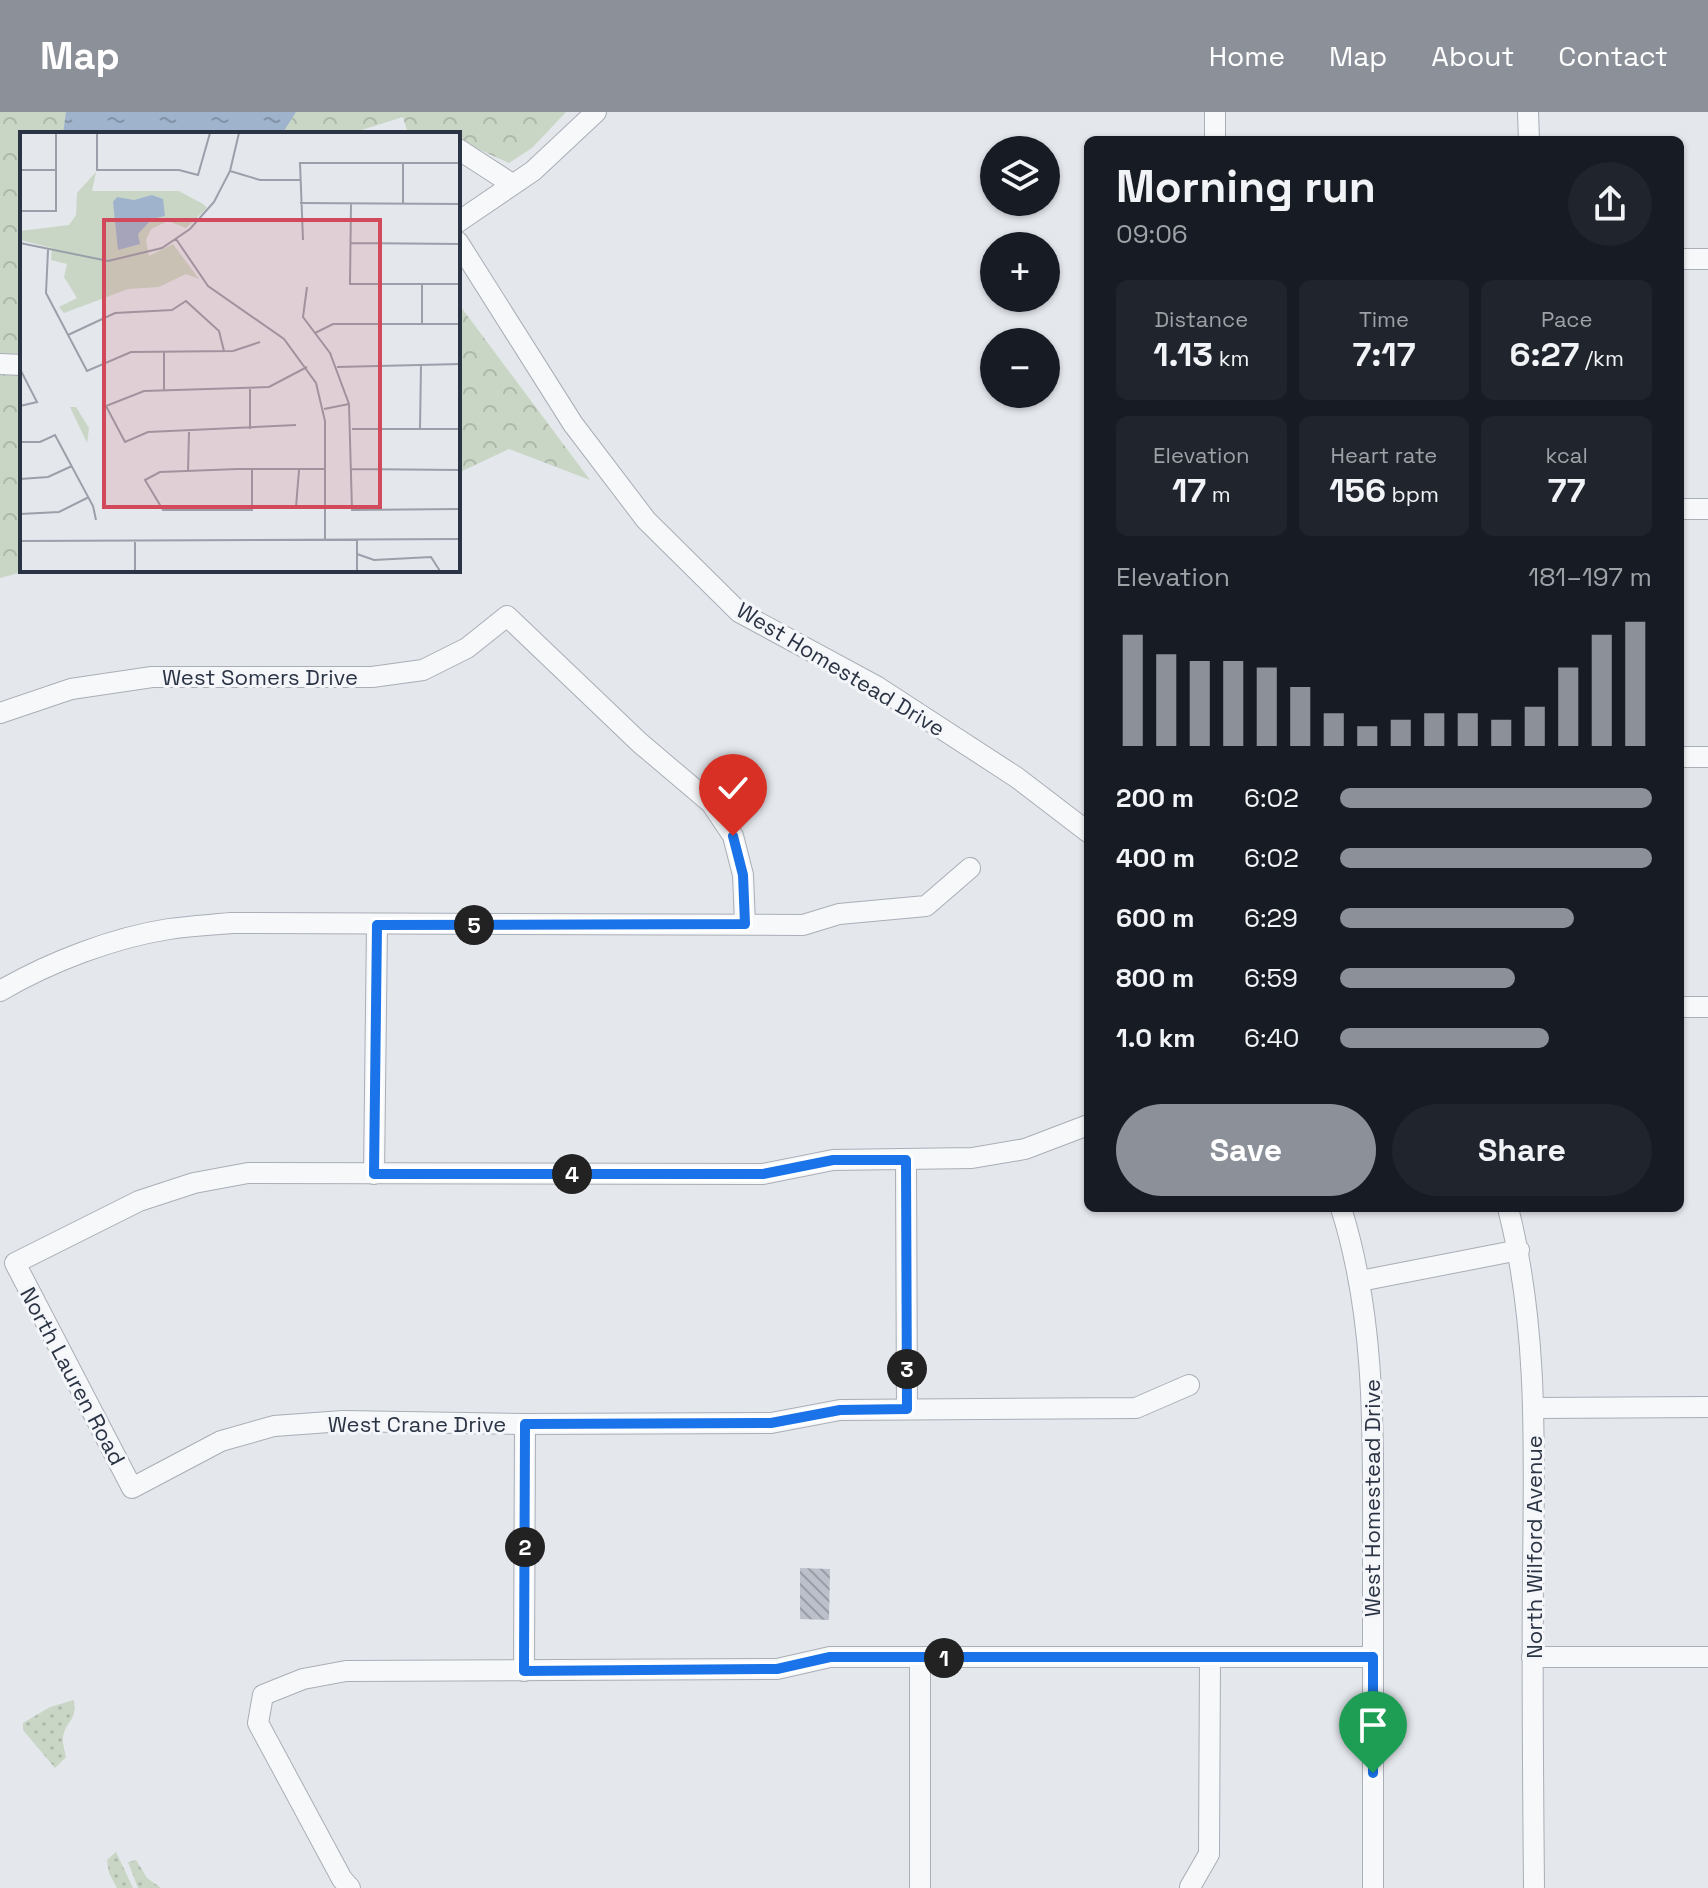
<!DOCTYPE html>
<meta charset="utf-8">
<style>
:root{--surface:#171b24;--page:#20242c;--text:#f1f3f6;--muted:#9ea1a6;--accent:#8c9099}
body{margin:0;font-family:"Space Grotesk",sans-serif;background:var(--page);color:var(--text);height:100vh;display:flex;flex-direction:column;font-size:30px;white-space:nowrap}
*{box-sizing:border-box;margin:0}
p{font-size:26px;color:var(--muted)}
.icon{flex:none;width:44px;height:44px;fill:none;stroke:currentColor;stroke-width:2;stroke-linecap:round;stroke-linejoin:round}
.map{position:relative;flex:1;overflow:hidden}
.drawer{position:absolute;left:1084px;top:24px;width:600px;height:1076px;display:flex;flex-direction:column;background:var(--surface);border-radius:12px;box-shadow:0 2px 6px #0004}
.drawer>*{flex:none}
.controls{position:absolute;left:980px;top:24px;display:grid;gap:16px}
.controls a{display:grid;place-items:center;width:80px;height:80px;border-radius:50%;background:var(--surface);box-shadow:0 2px 6px #0004;font-size:40px}
.pin{position:absolute;display:grid;place-items:center;width:68px;height:68px;color:#fff;margin:-82px -34px;border-radius:50% 50% 50% 0;rotate:-45deg;box-shadow:0 0 8px #0007}
.pin .icon{rotate:45deg}
.km{position:absolute;width:40px;height:40px;margin:-20px;border-radius:50%;background:#222;color:#fff;font-size:22px;line-height:40px;text-align:center}
.round{display:grid;place-items:center;flex:none;width:84px;height:84px;border-radius:42px;background:var(--page)}
.overview{display:flex;align-items:center;justify-content:space-between;height:136px;padding:0 32px}
h1{font-size:44px;font-weight:700;line-height:60px}
.stats{display:grid;grid-template-columns:repeat(3,1fr);gap:12px;height:136px;padding:8px 32px}
.stats div{display:grid;align-content:center;border-radius:12px;background:var(--page);text-align:center}
.stats b{font-size:34px;font-weight:700}
.stats small{font-size:22px;font-weight:400}
.stats p{font-size:22px}
.chart{height:224px;padding:16px 32px}
.chart p{display:flex;justify-content:space-between}
.chart svg{width:100%;height:144px;margin-top:8px;stroke:var(--accent);stroke-width:6}
.action{display:flex;gap:16px;margin-top:auto;padding:16px 32px}
.action a{flex:1;height:92px;border-radius:48px;background:var(--accent);color:#fff;font-size:32px;font-weight:700;line-height:92px;text-align:center}
.action a+a{background:var(--page);color:var(--text)}
ul{padding:0 32px;list-style:none;font-size:26px}
li{display:grid;grid-template-columns:128px 96px 1fr;align-items:center;height:60px}
li i{height:20px;border-radius:10px;background:var(--accent)}
header{display:flex;align-items:center;gap:48px;box-sizing:border-box;height:112px;padding:0 40px;background:var(--accent);color:#fff}
header strong{font-size:38px}
nav{display:flex;gap:44px;margin-inline-start:auto;font-size:28px}
.map>svg:first-child{display:block}
.grass{fill:url(#grass-dots)}
.park{fill:url(#park-crowns)}
.water{fill:url(#water-ripples)}
.building{fill:url(#building-back-hatch)}
.lines{fill:none;stroke-linecap:round;stroke-linejoin:round}
.minor-casing{stroke:#a9aeb7;stroke-width:22}
.minor{stroke:#f7f8fa;stroke-width:20}
.route-casing{stroke:#fff;stroke-width:16}
.route{stroke:#1a73e8;stroke-width:10}
.labels{text-anchor:middle;stroke-width:6;stroke-linejoin:round;paint-order:stroke}
.street-label{font-size:22px;fill:#2b3445;stroke:#f4f6f9}
.inset-road{fill:none;stroke:#9a9fa9;stroke-width:2}
.view{fill:#d1495b;fill-opacity:0.15;stroke:#d1495b;stroke-width:4}
.inset-edge{fill:none;stroke:#2b3445;stroke-width:4}
</style>
<header>
<strong>Map</strong>
<nav><a>Home</a><a>Map</a><a>About</a><a>Contact</a></nav>
</header>
<div class="map">
<svg width="1708" height="1776" viewBox="0 0 1708 1776">
<defs>
<pattern id="grass-dots" width="8" height="8" patternUnits="userSpaceOnUse" patternTransform="scale(2)"><rect width="8" height="8" fill="#c9d6c5"/><path d="M2 2h.1M6 6h.1" fill="none" stroke="#adb8ab" stroke-width="1.8" stroke-linecap="round"/></pattern>
<pattern id="park-crowns" width="20" height="18" patternUnits="userSpaceOnUse" patternTransform="scale(2)"><rect width="20" height="18" fill="#c9d6c5"/><path d="M2 6a3 3 0 1 1 6 0M12 15a3 3 0 1 1 6 0" fill="none" stroke="#adb8ab"/></pattern>
<pattern id="water-ripples" width="26" height="14" patternUnits="userSpaceOnUse" patternTransform="scale(2)"><rect width="26" height="14" fill="#9fb4cc"/><path d="M2 4q2-2 4 0t4 0M15 11q2-2 4 0t4 0" fill="none" stroke="#8293a7"/></pattern>
<pattern id="building-back-hatch" width="6" height="6" patternUnits="userSpaceOnUse" patternTransform="scale(2)"><rect width="6" height="6" fill="#bbc0ca"/><path d="M-1 5l2 2M0 0l6 6M5-1l2 2" fill="none" stroke="#989da6"/></pattern>
</defs>
<rect width="100%" height="100%" fill="#e4e7ec"/>
<!-- grass -->
<g class="grass">
<path d="M 74,1588 C 77,1610 66,1608 63,1625 C 62,1632 65,1638 66,1645 L 55,1656 L 23,1618 L 23,1611 L 50,1595 Z"/>
<path d="M 116,1740 L 133,1776 L 117,1776 L 109,1761 L 107,1748 Z"/>
<path d="M 136,1748 L 147,1766 L 161,1776 L 138,1776 L 128,1750 Z"/>
</g>
<!-- park -->
<g class="park">
<path d="M 0,0 L 566,0 L 532,36 L 509,51 L 458,28 L 458,22 L 408,22 L 403,5 L 349,22 L 22,22 L 22,458 L 30,458 L 0,466 Z"/>
<path d="M 458,191 L 590,368 L 509,337 L 458,361 Z"/>
</g>
<!-- water -->
<path class="water" d="M 66,0 L 296,0 L 282,22 L 63,22 Z"/>
<!-- building -->
<path class="building" d="M 800,1456 L 830,1457 L 829,1508 L 800,1507 Z"/>
<g class="lines">
<!-- minor casing -->
<g class="minor-casing">
<g id="minor">
<path d="M 1215,0 L 1215,28"/>
<path d="M 1528,0 L 1529,28"/>
<path d="M 458,37 L 512,72"/>
<path d="M 458,110 L 533,59 L 596,0"/>
<path d="M 458,130 L 573,312 L 646,408 L 739,500 L 876,574 L 1016,665 L 1088,720"/>
<path d="M 1680,147 L 1708,147"/>
<path d="M 0,252 L 22,253"/>
<path d="M 1680,397 L 1708,397"/>
<path d="M 0,601 L 71,577 L 152,565 L 372,565 L 423,558 L 467,536 L 507,504 L 640,631 L 711,691 L 733,724 L 743,763 L 745,812"/>
<path d="M 1680,645 L 1708,645"/>
<path d="M 0,879 C 50,850 112,826 169,817 C 190,814 211,813 231,811 L 803,813 L 839,802 L 926,794 L 970,756"/>
<path d="M 1680,895 L 1708,895"/>
<path d="M 1088,1013 L 1025,1037 L 972,1046 L 833,1048 L 763,1062 L 248,1061 L 194,1071 L 139,1089 L 15,1151 L 132,1376 L 221,1329 L 274,1314 L 343,1309 L 525,1312 L 771,1311 L 840,1298 L 1136,1296 L 1189,1273"/>
<path d="M 906,1048 L 907,1297"/>
<path d="M 374,1062 L 377,813"/>
<path d="M 1341,1096 C 1377,1210 1373,1328 1373,1447 C 1373,1556 1373,1666 1373,1776"/>
<path d="M 1508,1096 C 1539,1217 1534,1341 1533,1465 C 1532,1569 1533,1672 1534,1776"/>
<path d="M 1360,1169 L 1519,1138"/>
<path d="M 1535,1296 L 1708,1295"/>
<path d="M 1532,1545 L 1708,1545"/>
<path d="M 920,1546 L 920,1776"/>
<path d="M 524,1559 L 525,1312"/>
<path d="M 1190,1775 L 1209,1742 L 1210,1546"/>
<path d="M 350,1776 L 342,1767 L 258,1611 L 263,1583 L 303,1567 L 346,1559 L 777,1557 L 830,1545 L 1373,1545"/>
</g>
</g>
<!-- minor -->
<use href="#minor" class="minor"/>
</g>
<g class="lines">
<!-- route casing -->
<g class="route-casing">
<path id="route" d="M 733,724 L 743,763 L 745,812 L 377,813 L 374,1062 L 763,1062 L 833,1048 L 906,1048 L 907,1297 L 840,1298 L 771,1311 L 525,1312 L 524,1559 L 777,1557 L 830,1545 L 1373,1545 L 1373,1661"/>
</g>
<!-- route -->
<use href="#route" class="route"/>
</g>
<g class="labels">
<!-- street labels -->
<g class="street-label">
<text transform="translate(841 557) rotate(31)" y="8">West Homestead Drive</text>
<text x="260" y="573">West Somers Drive</text>
<text transform="translate(73 1264) rotate(62)" y="8">North Lauren Road</text>
<text x="417" y="1320">West Crane Drive</text>
<text transform="translate(1372 1386) rotate(-90)" y="8">West Homestead Drive</text>
<text transform="translate(1534 1435) rotate(-90)" y="8">North Wilford Avenue</text>
</g>
</g>
<!-- overview -->
<g transform="translate(20 20)">
<rect width="440" height="440" fill="#e4e7ec"/>
<path d="M 50,275 L 56,275 L 69,296 L 67,311 Z" fill="#c9d6c5"/>
<path d="M 76,40 L 72,59 L 159,59 L 183,72 L 187,76 L 166,96 L 148,89 L 131,97 L 126,108 L 129,124 L 153,112 L 179,147 L 166,142 L 139,155 L 108,157 L 44,181 L 39,175 L 57,166 L 44,145 L 47,132 L 31,128 L 32,116 L 0,108 L 0,99 L 49,93 L 56,83 L 57,61 Z" fill="#c9d6c5"/>
<path d="M 132,63 L 143,67 L 145,84 L 132,87 L 118,102 L 120,112 L 98,118 L 93,70 L 97,65 L 114,68 Z" fill="#9fb4cc"/>
<path class="inset-road" d="M 77,1 L 77,38 L 159,38 L 178,43 L 190,1M 383,31 L 383,71M 0,38 L 36,38M 210,39 L 240,48 L 280,48M 280,71 L 440,72M 331,71 L 330,152 L 440,152M 0,79 L 36,79 L 36,1M 156,107 L 188,154 L 264,207 L 296,251 L 305,289 L 305,407M 283,108 L 280,31 L 440,31M 0,111 L 88,129 L 142,116 L 170,97 L 194,70 L 210,39 L 219,1M 331,111 L 440,112M 28,118 L 26,161 L 67,239 L 111,220 L 213,219 L 240,210M 402,152 L 402,192M 287,155 L 283,185 L 310,221 L 329,272 L 332,378 L 440,377M 295,201 L 313,192 L 440,192M 48,203 L 95,181 L 152,178 L 166,169 L 199,199 L 204,219M 317,235 L 440,232M 0,237 L 17,270 L 0,274M 230,257 L 230,297M 144,259 L 144,219M 304,277 L 329,272M 276,293 L 128,300 L 105,310 L 86,274 L 124,259 L 249,255 L 287,235M 332,297 L 440,297M 400,297 L 401,232M 0,310 L 20,310 L 35,303 L 73,374 L 76,388M 331,337 L 440,338M 232,338 L 232,378 L 143,378 L 125,348 L 140,340 L 218,337 L 305,337M 168,340 L 169,300M 0,347 L 28,345 L 52,334M 276,375 L 279,338M 0,382 L 39,380 L 69,365M 0,409 L 440,407M 337,422 L 354,428 L 411,425 L 420,439M 115,439 L 115,410M 337,439 L 337,407"/>
<path class="view" d="M 84,88 L 360,88 L 360,375 L 84,375 Z"/>
<rect width="440" height="440" class="inset-edge"/>
</g>
</svg>
<div class="controls">
<a><svg class="icon" aria-label="layers" viewBox="0 0 24 24"><path d="M12 4l9 5-9 5-9-5zM3 14l9 5 9-5"/></svg></a>
<a>+</a>
<a>−</a>
</div>
<div class="pin" style="left:1373px;top:1661px;background:#1e9e55"><svg class="icon" aria-label="arrive" viewBox="0 0 24 24"><path d="M6 21V4h12l-3 4 3 4H6"/></svg></div>
<div class="pin" style="left:733px;top:724px;background:#d93025"><svg class="icon" aria-label="check" viewBox="0 0 24 24"><path d="M5 12l5 5 9-10"/></svg></div>
<b class="km" style="left:944px;top:1546px">1</b>
<b class="km" style="left:525px;top:1435px">2</b>
<b class="km" style="left:907px;top:1257px">3</b>
<b class="km" style="left:572px;top:1062px">4</b>
<b class="km" style="left:474px;top:813px">5</b>
<section class="drawer">
<div class="overview"><div><h1>Morning run</h1><p>09:06</p></div><a class="round"><svg class="icon" aria-label="share" viewBox="0 0 24 24"><path d="M12 15V3M7 8l5-5 5 5M5 13v7h14v-7"/></svg></a></div>
<div class="stats">
<div><p>Distance</p><b>1.13<small> km</small></b></div>
<div><p>Time</p><b>7:17</b></div>
<div><p>Pace</p><b>6:27<small> /km</small></b></div>
</div>
<div class="stats">
<div><p>Elevation</p><b>17<small> m</small></b></div>
<div><p>Heart rate</p><b>156<small> bpm</small></b></div>
<div><p>kcal</p><b>77</b></div>
</div>
<div class="chart"><p><span>Elevation</span>181–197 m</p>
<svg viewBox="0 0 160 44" preserveAspectRatio="none"><path d="M5 44V10M15 44V16M25 44V18M35 44V18M45 44V20M55 44V26M65 44V34M75 44V38M85 44V36M95 44V34M105 44V34M115 44V36M125 44V32M135 44V20M145 44V10M155 44V6"/></svg>
</div>
<ul>
<li><b>200 m</b>6:02<i style="width:100%"></i></li>
<li><b>400 m</b>6:02<i style="width:100%"></i></li>
<li><b>600 m</b>6:29<i style="width:75%"></i></li>
<li><b>800 m</b>6:59<i style="width:56%"></i></li>
<li><b>1.0 km</b>6:40<i style="width:67%"></i></li>
</ul>
<div class="action"><a>Save</a><a>Share</a></div>
</section>
</div>
